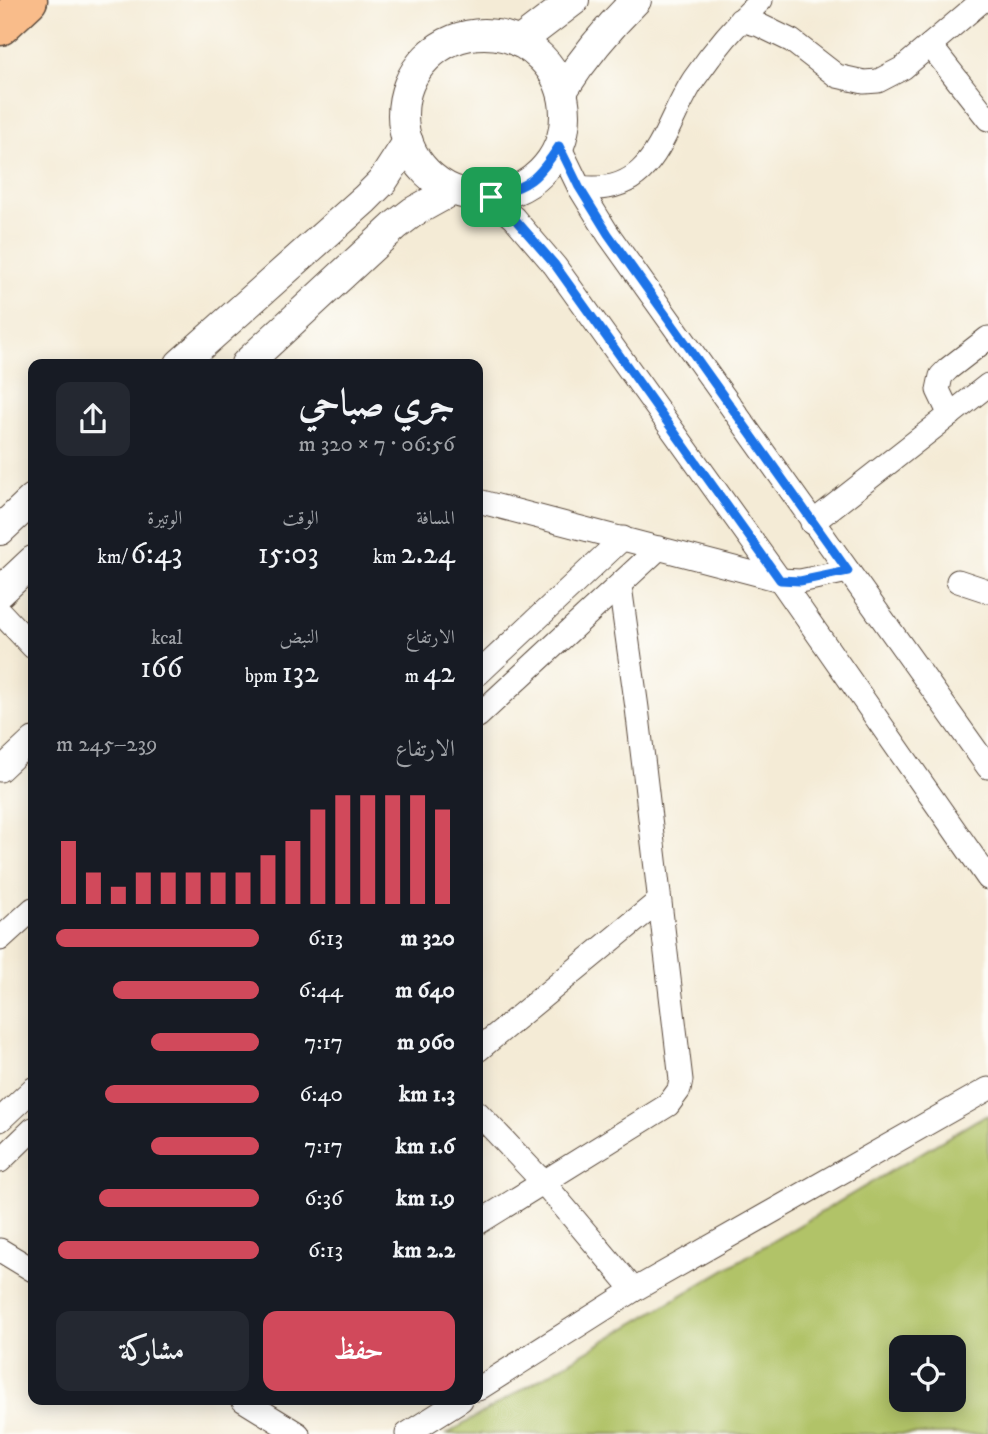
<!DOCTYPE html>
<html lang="ar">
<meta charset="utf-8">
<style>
:root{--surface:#171b24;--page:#242831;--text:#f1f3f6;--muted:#9ea1a6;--accent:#d1495b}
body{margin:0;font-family:"IM FELL DW Pica",Amiri,serif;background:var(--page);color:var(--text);direction:rtl;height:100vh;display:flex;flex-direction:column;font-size:26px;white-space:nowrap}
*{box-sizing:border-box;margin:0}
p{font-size:23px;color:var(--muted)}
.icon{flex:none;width:38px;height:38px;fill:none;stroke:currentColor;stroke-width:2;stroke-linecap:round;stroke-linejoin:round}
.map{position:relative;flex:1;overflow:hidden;direction:ltr}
.side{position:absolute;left:28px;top:359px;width:455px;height:1046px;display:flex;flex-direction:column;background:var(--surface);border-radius:14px;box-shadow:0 4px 18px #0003;direction:rtl}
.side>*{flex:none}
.fabs{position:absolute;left:889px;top:1335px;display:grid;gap:14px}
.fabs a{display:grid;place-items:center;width:77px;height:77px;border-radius:14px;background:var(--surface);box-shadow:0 4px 18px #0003;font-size:35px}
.pin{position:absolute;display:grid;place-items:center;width:60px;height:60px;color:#fff;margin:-30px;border-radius:14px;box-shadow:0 4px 10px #0006}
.round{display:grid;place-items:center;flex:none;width:74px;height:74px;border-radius:14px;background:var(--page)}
.head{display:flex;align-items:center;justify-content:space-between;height:119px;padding:0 28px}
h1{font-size:38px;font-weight:600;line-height:52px}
.stats{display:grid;grid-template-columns:repeat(3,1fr);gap:10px;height:119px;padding:7px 28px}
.stats div{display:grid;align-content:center}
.stats b{font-size:30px;font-weight:600}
.stats small{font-size:19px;font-weight:400}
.stats p{font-size:19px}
.chart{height:196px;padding:14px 28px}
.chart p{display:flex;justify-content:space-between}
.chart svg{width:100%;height:126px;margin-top:7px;stroke:var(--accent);stroke-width:6}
.action{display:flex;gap:14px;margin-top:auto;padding:14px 28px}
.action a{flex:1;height:80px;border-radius:14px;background:var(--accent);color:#fff;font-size:28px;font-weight:600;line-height:80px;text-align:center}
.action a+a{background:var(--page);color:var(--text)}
ul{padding:0 28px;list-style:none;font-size:23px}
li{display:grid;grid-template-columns:112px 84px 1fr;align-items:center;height:52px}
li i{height:18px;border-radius:9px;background:var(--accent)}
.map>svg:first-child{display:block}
.green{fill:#b1c367;stroke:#767642;stroke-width:2;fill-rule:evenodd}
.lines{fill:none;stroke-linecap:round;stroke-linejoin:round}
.minor-casing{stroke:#57473a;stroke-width:25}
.tertiary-casing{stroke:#57473a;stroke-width:32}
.motorway-casing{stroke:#57473a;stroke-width:41}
.minor{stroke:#fff;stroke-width:23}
.tertiary{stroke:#fff;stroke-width:30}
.motorway{stroke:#f9bc8a;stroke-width:38}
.route-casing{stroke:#fff;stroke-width:14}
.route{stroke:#1a73e8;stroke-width:9}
</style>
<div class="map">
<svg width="988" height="1434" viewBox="0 0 988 1434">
<rect width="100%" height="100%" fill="#fdfcf7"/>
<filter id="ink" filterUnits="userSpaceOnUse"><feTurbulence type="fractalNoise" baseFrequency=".0143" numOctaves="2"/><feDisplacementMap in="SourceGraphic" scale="14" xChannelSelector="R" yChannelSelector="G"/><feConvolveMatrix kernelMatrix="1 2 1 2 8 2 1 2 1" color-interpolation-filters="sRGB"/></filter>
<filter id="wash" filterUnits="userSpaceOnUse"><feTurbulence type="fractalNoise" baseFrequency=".00686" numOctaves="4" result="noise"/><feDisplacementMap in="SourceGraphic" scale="28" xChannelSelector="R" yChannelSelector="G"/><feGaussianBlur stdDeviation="1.57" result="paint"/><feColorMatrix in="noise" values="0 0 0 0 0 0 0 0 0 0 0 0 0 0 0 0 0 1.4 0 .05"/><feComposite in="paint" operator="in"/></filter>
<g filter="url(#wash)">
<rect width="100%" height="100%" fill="#f4ebd6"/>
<!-- green -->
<path class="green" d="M 988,1115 L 988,1434 L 447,1434 L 977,1120 ZM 901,1348 L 954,1348 L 954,1400 L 901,1400 Z"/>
</g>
<g filter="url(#ink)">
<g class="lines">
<!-- minor casing -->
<g class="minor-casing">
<g id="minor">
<path d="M 740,20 L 759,25 L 792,41 L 837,76 L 864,82 L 878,81 L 903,68 L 983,0"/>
<path d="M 930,45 L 988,119"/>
<path d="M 559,146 L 579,187 L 608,234 L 988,767"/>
<path d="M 579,187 C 656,198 662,128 694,79 C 714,50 736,24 761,0"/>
<path d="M 490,197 L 514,218 L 555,266 L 780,580 L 988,878"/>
<path d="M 950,415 L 938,390 L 941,376 L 948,369 L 988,338"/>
<path d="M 478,501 L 780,580 L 800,581 L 848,571"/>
<path d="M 812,523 L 988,385"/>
<path d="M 958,581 L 988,591"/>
<path d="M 0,612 L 33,647"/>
<path d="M 478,674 L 623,538"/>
<path d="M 478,716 L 659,548"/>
<path d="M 0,770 L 33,739"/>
<path d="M 0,939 L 33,909"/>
<path d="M 478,1050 L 659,901"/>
<path d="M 478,1113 L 543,1182 L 634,1290"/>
<path d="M 0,1120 L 33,1089"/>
<path d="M 0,1161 L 33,1129"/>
<path d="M 478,1223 L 668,1105 L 679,1090 L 681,1080 L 637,708 L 620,586"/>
<path d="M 0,1250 L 33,1270"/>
<path d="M 478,1389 L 634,1290 L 988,1089"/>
<path d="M 243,1400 L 298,1434"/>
<path d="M 407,1434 L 461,1400"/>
</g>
</g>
<!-- tertiary casing -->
<g class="tertiary-casing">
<g id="tertiary">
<circle cx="484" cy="115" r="81"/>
<path d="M 519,42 L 574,0"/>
<path d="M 562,91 C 584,57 608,28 636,0"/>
<path d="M 180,364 L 365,199 L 382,182 L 408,142"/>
<path d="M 246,364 L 396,225 L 413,212 L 451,191"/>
<path d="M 0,530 L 33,499"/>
<path d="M 0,592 L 33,561"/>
</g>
</g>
<!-- motorway casing -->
<g class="motorway-casing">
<path id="motorway" d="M 0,26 L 28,0"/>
</g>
<!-- minor -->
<use href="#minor" class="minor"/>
<!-- tertiary -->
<use href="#tertiary" class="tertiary"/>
<!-- motorway -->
<use href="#motorway" class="motorway"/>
</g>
</g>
<g class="lines" filter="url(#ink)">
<!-- route casing -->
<g class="route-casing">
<path id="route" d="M 559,146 L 579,187 L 608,234 L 848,571 L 800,581 L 780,580 L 555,265 L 514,218 L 491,197 C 529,186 537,180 559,146 Z"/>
</g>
<!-- route -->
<use href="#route" class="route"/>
</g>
</svg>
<div class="fabs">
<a><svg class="icon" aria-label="locate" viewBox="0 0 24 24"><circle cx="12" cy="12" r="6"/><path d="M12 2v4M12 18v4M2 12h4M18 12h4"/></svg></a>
</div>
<div class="pin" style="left:491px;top:197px;background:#1e9e55"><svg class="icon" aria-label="arrive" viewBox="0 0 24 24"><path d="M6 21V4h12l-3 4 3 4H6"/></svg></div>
<section class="side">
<div class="head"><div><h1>جري صباحي</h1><p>06:56 · 7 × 320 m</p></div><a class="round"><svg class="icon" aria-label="share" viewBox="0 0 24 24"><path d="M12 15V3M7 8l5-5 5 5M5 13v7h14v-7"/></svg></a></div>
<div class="stats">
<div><p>المسافة</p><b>2.24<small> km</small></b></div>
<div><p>الوقت</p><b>15:03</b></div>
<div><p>الوتيرة</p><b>6:43<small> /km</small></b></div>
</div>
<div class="stats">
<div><p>الارتفاع</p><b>42<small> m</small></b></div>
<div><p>النبض</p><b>132<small> bpm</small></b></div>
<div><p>kcal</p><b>166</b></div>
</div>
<div class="chart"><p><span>الارتفاع</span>239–245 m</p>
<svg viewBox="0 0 160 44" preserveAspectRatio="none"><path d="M5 44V22M15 44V33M25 44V38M35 44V33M45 44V33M55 44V33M65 44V33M75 44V33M85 44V27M95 44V22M105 44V11M115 44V6M125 44V6M135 44V6M145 44V6M155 44V11"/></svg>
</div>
<ul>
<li><b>320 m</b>6:13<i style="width:100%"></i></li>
<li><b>640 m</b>6:44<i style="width:72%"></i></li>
<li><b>960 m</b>7:17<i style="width:53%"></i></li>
<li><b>1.3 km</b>6:40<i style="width:76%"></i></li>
<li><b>1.6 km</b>7:17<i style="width:53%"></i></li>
<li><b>1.9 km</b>6:36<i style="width:79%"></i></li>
<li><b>2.2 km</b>6:13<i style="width:99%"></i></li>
</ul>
<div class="action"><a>حفظ</a><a>مشاركة</a></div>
</section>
</div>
